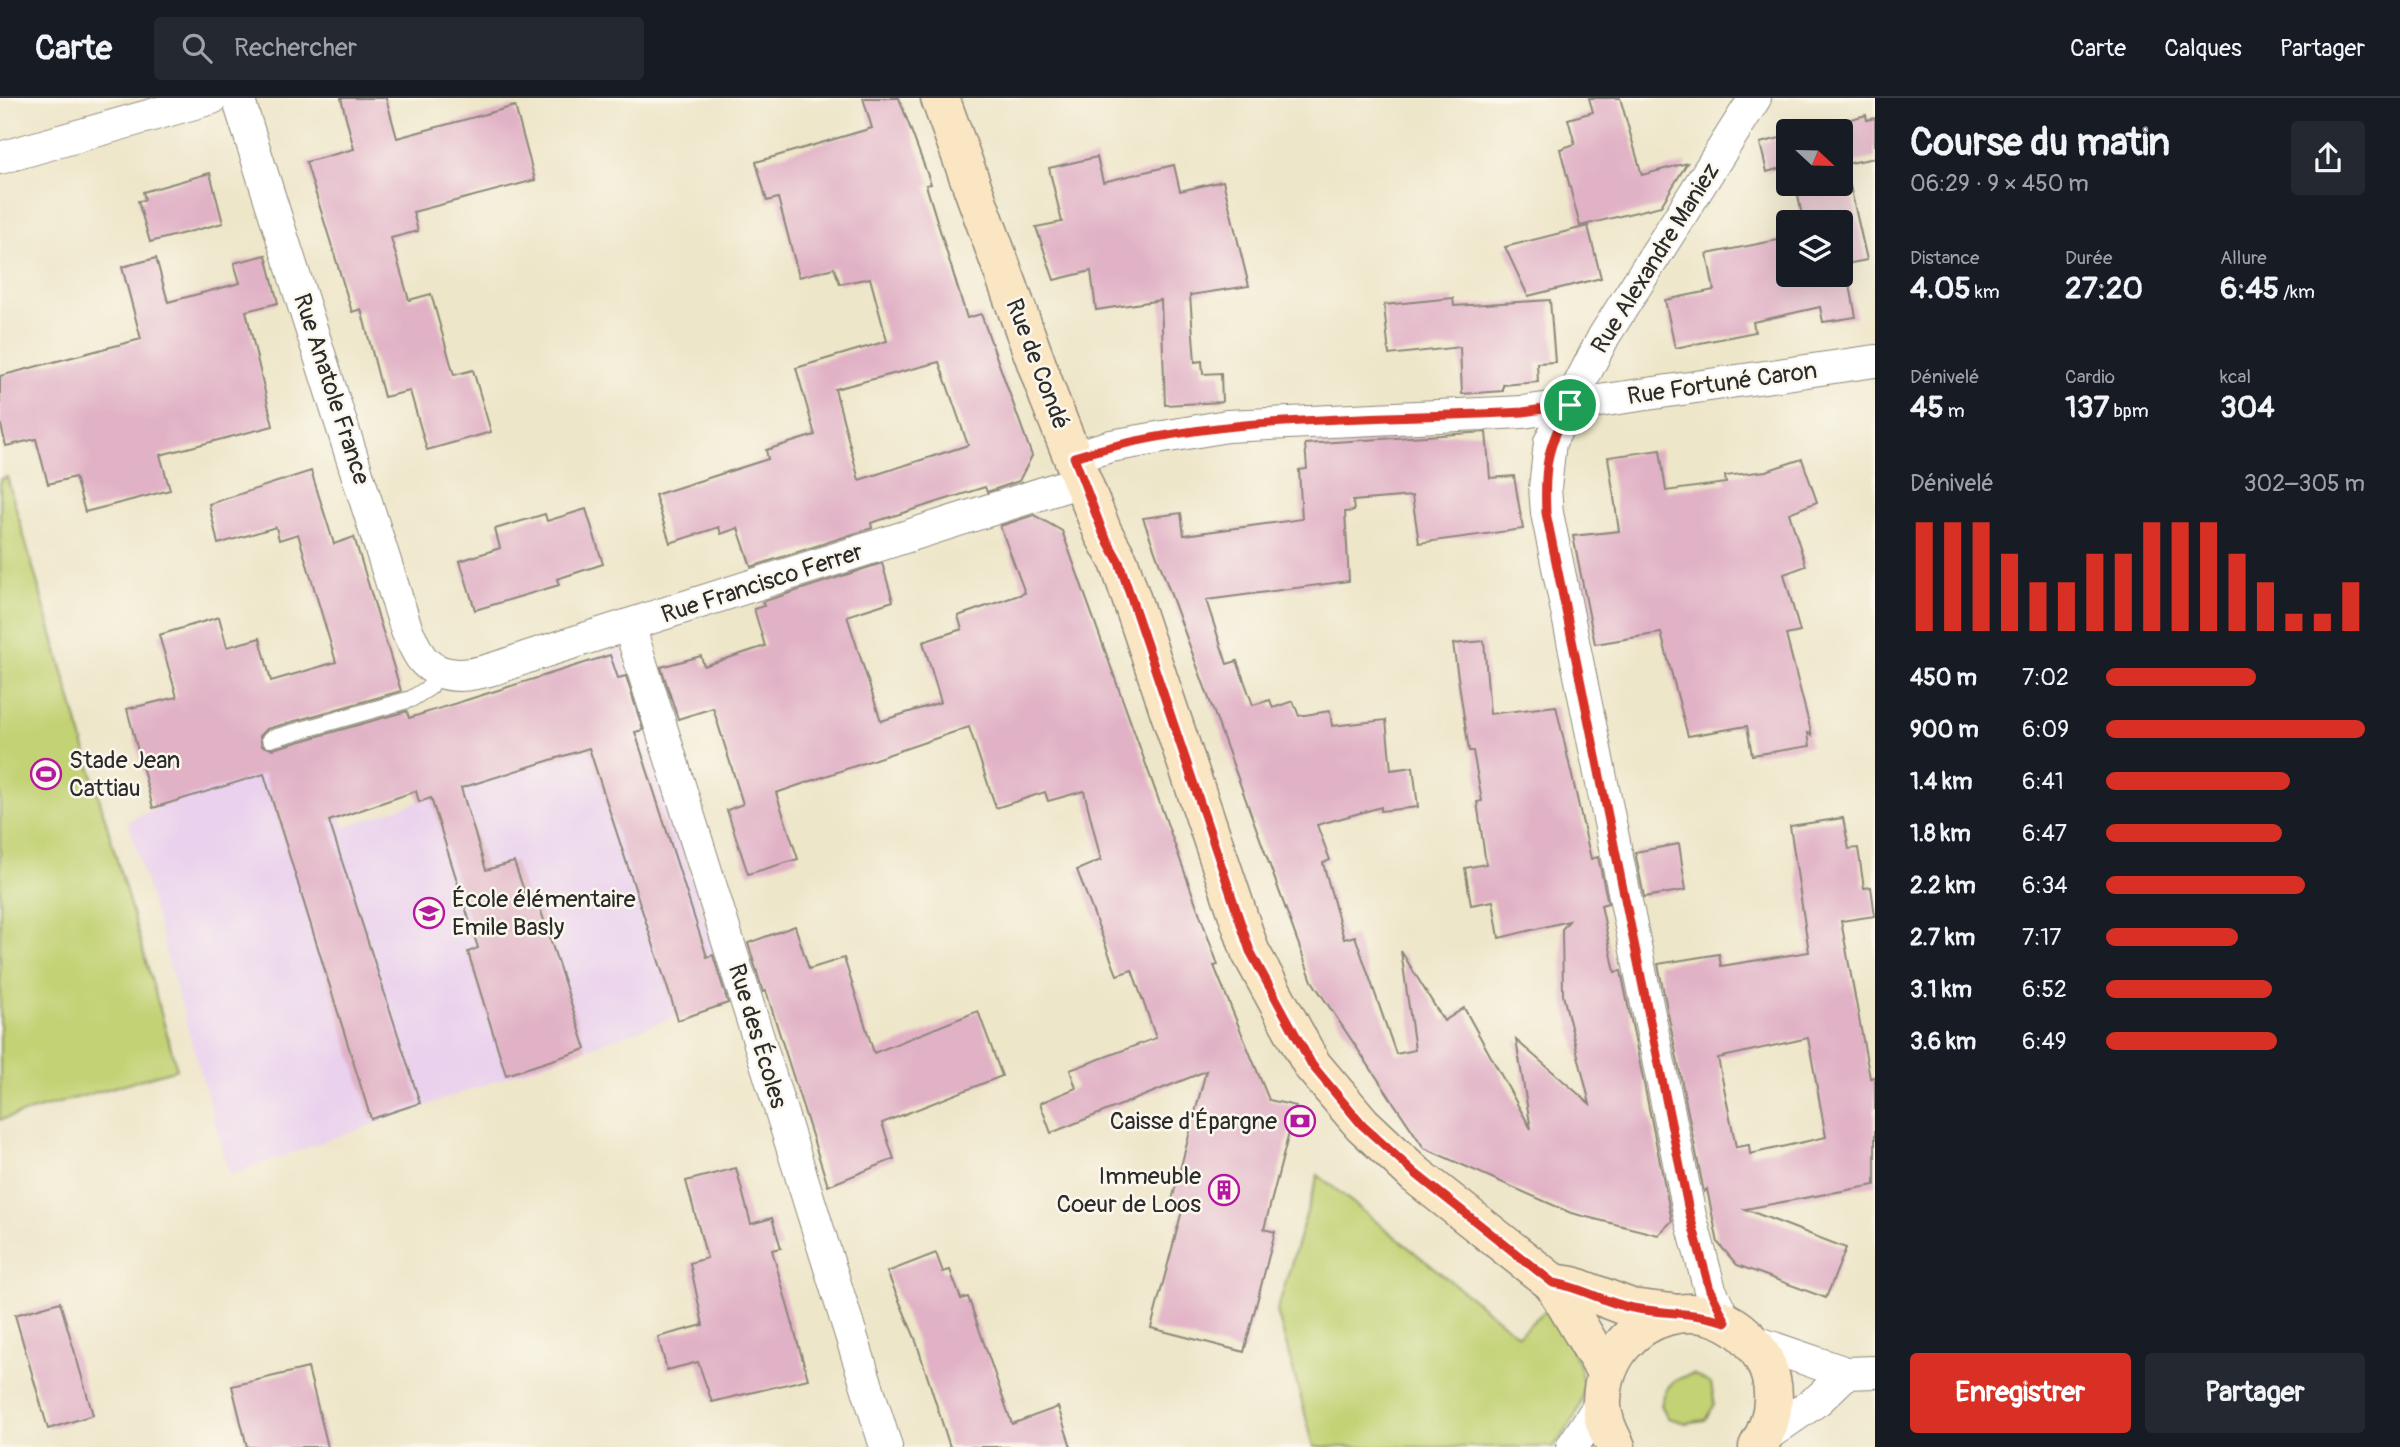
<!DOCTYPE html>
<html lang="fr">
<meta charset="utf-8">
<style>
:root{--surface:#171b24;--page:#242831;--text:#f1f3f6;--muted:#9ea1a6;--line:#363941;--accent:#d93025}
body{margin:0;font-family:Pangolin,sans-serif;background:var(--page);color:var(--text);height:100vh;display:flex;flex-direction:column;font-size:26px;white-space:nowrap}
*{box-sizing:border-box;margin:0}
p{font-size:23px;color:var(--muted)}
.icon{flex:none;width:38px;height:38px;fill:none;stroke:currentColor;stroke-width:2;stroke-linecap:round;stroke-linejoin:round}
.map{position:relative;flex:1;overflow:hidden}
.sheet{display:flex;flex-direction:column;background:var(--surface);width:525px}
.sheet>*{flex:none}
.needle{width:46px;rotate:112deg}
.controls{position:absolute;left:1776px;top:21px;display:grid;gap:14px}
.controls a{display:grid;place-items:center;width:77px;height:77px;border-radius:7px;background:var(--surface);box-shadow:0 7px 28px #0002;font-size:35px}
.pin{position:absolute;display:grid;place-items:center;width:60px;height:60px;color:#fff;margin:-30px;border:4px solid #fff;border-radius:50%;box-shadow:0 2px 7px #0007}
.round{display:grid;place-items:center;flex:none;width:74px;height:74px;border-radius:7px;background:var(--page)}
.summary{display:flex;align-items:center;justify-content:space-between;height:119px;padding:0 35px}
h1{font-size:38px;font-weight:800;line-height:52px}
.stats{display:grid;grid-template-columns:repeat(3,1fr);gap:10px;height:119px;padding:7px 35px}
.stats div{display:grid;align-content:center}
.stats b{font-size:30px;font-weight:800}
.stats small{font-size:19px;font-weight:400}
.stats p{font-size:19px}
.chart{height:196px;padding:14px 35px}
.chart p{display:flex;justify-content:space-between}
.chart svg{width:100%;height:126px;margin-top:7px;stroke:var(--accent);stroke-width:6}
.cta{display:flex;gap:14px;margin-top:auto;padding:14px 35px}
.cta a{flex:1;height:80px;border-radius:7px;background:var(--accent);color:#fff;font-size:28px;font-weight:800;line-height:80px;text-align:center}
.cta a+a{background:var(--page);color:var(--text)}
ul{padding:0 35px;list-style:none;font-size:23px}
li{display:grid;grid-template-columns:112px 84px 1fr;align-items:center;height:52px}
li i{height:18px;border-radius:9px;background:var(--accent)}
header{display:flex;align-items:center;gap:42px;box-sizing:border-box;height:98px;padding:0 35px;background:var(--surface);border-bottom:2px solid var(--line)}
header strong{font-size:33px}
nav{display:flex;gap:38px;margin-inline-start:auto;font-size:24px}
.search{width:490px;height:63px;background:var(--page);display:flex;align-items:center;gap:18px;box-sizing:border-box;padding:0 24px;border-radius:7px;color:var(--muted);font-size:26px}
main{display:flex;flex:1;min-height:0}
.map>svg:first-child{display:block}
.built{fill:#ead1ed}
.green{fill:#c3d274;stroke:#777e50;stroke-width:2}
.building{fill:#e1b2c6;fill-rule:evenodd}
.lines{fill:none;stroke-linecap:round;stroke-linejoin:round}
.lane-casing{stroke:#8c887a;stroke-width:18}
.street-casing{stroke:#8c887a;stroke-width:34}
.secondary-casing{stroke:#8c887a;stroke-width:41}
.lane{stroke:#fff;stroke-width:16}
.street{stroke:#fff;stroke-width:32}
.secondary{stroke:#fbe6c4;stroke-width:38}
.route-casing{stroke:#fff;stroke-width:14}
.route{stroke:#d93025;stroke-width:9}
.labels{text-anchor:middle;stroke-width:5;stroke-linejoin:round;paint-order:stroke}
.street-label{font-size:24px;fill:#2b2b2b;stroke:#fbf7ec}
.poi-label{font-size:24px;fill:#2b2b2b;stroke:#fbf7ec;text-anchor:start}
</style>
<header>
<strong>Carte</strong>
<div class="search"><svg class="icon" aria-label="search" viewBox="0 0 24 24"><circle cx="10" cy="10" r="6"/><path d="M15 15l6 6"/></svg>Rechercher</div>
<nav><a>Carte</a><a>Calques</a><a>Partager</a></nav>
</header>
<main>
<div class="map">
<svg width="1875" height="1349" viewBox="0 0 1875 1349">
<rect width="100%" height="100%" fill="#fbf7ec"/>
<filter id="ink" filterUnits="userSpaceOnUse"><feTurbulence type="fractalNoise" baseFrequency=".0143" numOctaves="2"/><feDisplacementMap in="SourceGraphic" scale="14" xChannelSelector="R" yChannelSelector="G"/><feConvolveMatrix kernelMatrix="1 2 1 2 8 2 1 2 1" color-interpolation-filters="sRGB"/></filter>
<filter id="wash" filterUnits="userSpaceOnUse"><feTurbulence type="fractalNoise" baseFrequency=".00686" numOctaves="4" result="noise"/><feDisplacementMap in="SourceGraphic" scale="28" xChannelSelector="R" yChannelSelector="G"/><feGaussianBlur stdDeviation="1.57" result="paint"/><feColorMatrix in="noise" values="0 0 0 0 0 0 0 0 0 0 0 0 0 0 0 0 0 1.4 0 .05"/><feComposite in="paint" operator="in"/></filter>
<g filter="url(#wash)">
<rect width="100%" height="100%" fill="#eee6c9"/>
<!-- built -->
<path class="built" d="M 620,551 L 729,900 L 230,1077 L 128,723 L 256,664 L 318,651 L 344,729 L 429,700 L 446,713 L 466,707 L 461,690 L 550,662 L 526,583 Z"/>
<!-- green -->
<g class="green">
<path d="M 7,379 L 177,971 L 0,1022 L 0,381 Z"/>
<path d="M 1318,1077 L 1518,1237 L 1548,1210 C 1581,1268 1604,1291 1553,1349 L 1314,1349 L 1277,1213 Z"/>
<path d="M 1693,1276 L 1711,1286 L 1715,1306 L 1705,1322 L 1686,1325 L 1668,1320 L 1661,1307 C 1666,1286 1673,1281 1693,1276 Z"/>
</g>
<g id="blocks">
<!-- building -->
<g class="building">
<path d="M 341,0 L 386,0 L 397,40 L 515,8 L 535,82 L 413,114 L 418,133 L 391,140 L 409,202 L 431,196 L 454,277 L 473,272 L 491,334 L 427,352 L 410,293 L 384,299 L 361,211 L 352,214 L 306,64 L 354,51 Z"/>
<path d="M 863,0 L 899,0 L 931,86 L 926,87 L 967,220 L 981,216 L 1032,358 L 1019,383 L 987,394 L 985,389 L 871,425 L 872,430 L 751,469 L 738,430 L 721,436 L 719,429 L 670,445 L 655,397 L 768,361 L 766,352 L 815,337 L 796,270 L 887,243 L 870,180 L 840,186 L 834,170 L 799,179 L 778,100 L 767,103 L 756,64 L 872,30 ZM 939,264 L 968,347 L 859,382 L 835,291 Z"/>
<path d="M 1589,0 L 1620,0 L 1642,77 L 1687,65 L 1661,108 L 1580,128 L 1560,51 L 1575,46 L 1568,21 L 1593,14 Z"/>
<path d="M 1866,17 L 1867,22 L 1875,20 L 1875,60 L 1845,66 L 1867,162 L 1846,166 L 1856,219 L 1823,224 L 1820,209 L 1753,224 L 1755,234 L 1675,250 L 1665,202 L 1714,192 L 1707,156 L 1788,140 L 1788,177 L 1841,177 L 1841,124 L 1803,124 L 1796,86 L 1841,86 L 1841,33 L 1806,33 Z"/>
<path d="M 1788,38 L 1788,68 L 1767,74 L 1760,45 Z"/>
<path d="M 1097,59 L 1103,84 L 1174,67 L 1180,93 L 1223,83 L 1249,188 L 1190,197 L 1195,264 L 1202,263 L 1203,276 L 1221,275 L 1222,304 L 1165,307 L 1161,202 L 1096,212 L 1091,173 L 1054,182 L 1036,129 L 1062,124 L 1049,70 Z"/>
<path d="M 210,75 L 223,125 L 150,144 L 138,103 L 145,102 L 143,94 Z"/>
<path d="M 1588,128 L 1601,180 L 1528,198 L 1505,149 Z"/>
<path d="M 266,157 L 278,205 L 246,213 L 273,328 L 160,357 L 170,392 L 85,414 L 75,379 L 48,386 L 36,341 L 6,348 L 0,323 L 0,278 L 141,241 L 122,169 L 156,160 L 168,204 L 240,185 L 234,165 Z"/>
<path d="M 1453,200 L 1454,208 L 1550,202 L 1555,264 L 1537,265 L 1538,284 L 1503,287 L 1503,293 L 1462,296 L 1460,249 L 1389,257 L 1384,207 Z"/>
<path d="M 1486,334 L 1490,380 L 1514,378 L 1523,431 L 1419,445 L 1412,398 L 1353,403 L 1354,413 L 1345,414 L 1349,483 L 1206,502 L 1227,566 L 1237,563 L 1253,607 L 1270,602 L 1273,610 L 1293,603 L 1299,618 L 1330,613 L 1332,628 L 1386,622 L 1391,672 L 1413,669 L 1418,709 L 1381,713 L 1381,709 L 1317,727 L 1330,762 L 1323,765 L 1344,841 L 1355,838 L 1396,956 L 1415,952 L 1401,853 L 1444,923 L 1464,910 L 1531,1031 L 1516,942 L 1590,1006 L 1563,897 L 1562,831 L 1569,823 L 1499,840 L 1493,803 L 1471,807 L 1465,770 L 1486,766 L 1477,704 L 1482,703 L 1473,653 L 1469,653 L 1453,546 L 1484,543 L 1490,616 L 1556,608 L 1591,761 L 1598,759 L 1608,805 L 1601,807 L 1615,874 L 1621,873 L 1672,1123 L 1658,1137 L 1571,1115 L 1424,1050 L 1312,883 L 1143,420 L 1181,415 L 1184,437 L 1302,421 L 1299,372 L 1307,371 L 1305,346 Z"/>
<path d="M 1660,352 L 1666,393 L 1726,385 L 1725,378 L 1766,373 L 1802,361 L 1817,404 L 1789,415 L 1806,468 L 1784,476 L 1800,534 L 1786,537 L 1812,637 L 1808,635 L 1810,648 L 1752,657 L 1747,628 L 1688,638 L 1661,535 L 1595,546 L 1573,438 L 1619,433 L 1608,359 Z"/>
<path d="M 311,373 L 334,446 L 354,439 L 401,593 L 267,631 L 260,638 L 262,648 L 273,651 L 407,613 L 409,620 L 610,557 L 618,580 L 626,578 L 643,632 L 635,634 L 707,859 L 713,857 L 728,905 L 678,922 L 589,650 L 461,690 L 486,772 L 514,764 L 530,809 L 539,807 L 586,951 L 506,977 L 468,854 L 478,850 L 431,700 L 419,704 L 416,693 L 329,723 L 420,1005 L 371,1021 L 264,676 L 153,710 L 127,611 L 177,599 L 159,537 L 219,519 L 227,549 L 260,540 L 271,583 L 336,564 L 298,436 L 279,442 L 276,429 L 218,446 L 209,406 Z"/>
<path d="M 586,411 L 603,466 L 557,481 L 559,487 L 475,512 L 460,463 L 500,450 L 495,431 L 545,416 L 547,423 Z"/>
<path d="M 1034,417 L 1062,433 L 1204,828 L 1218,867 L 1214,868 L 1269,1002 L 1296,1008 L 1264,1131 L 1275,1134 L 1244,1254 L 1151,1230 L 1183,1109 L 1171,1106 L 1206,973 L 1051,1035 L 1040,1005 L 1076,990 L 1070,972 L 1156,940 L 1132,872 L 1117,877 L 1077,772 L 1101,762 L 1084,693 L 1048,703 L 1045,694 L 996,710 L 969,629 L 776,695 L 798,761 L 748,776 L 727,712 L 743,706 L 713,610 L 678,621 L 661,569 L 701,558 L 704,568 L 765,548 L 754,511 L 764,508 L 762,504 L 882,465 L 893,503 L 847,518 L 881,623 L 941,604 L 923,544 L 962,531 L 958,518 L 1025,495 L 1000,428 Z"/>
<path d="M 1843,720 L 1849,751 L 1858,750 L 1864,790 L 1871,789 L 1875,818 L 1841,823 L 1870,980 L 1875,979 L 1875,1087 L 1745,1111 L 1846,1150 L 1826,1200 L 1737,1167 L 1718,1145 L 1707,1091 L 1704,1094 L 1658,866 L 1719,856 L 1721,868 L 1809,854 L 1790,728 ZM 1808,940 L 1826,1039 L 1750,1056 L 1749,1047 L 1736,1049 L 1718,960 Z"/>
<path d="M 1679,746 L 1686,792 L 1644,799 L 1635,754 Z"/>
<path d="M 795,828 L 809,871 L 844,860 L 874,955 L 978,913 L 1002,978 L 882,1025 L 894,1061 L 828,1088 L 766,893 L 763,894 L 748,845 Z"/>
<path d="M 736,1070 L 751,1126 L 772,1120 L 781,1150 L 772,1152 L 808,1281 L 712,1304 L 698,1264 L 667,1272 L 658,1239 L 703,1227 L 690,1165 L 707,1160 L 686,1083 Z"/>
<path d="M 936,1155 L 943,1174 L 950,1172 L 961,1201 L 968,1199 L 1012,1326 L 1058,1309 L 1071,1349 L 950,1349 L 915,1240 L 887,1174 Z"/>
<path d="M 60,1204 L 93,1317 L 48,1331 L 15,1217 Z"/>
<path d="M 308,1270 L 328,1349 L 247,1349 L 232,1288 Z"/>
</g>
</g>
</g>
<g filter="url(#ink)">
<use href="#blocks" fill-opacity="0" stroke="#8c887a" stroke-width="2"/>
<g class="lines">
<!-- lane casing -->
<g class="lane-casing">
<path id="lane" d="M 270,641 L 411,601 L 430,589 L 439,573"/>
</g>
<!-- street casing -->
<g class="street-casing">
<g id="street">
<path d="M 238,0 L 407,533 C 412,541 416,554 423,562 C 452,594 503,566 537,556 L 1084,382"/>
<path d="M 0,60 L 212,0"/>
<path d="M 1074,359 L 1111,348 L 1227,328 L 1523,314 L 1875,263"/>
<path d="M 629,527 L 886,1349"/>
<path d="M 1726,1224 L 1710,1192 L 1690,1118 L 1547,415 L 1545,390 L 1550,344 L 1604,238 L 1755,0"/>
<path d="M 1753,1243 L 1846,1275 L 1875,1274"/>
<path d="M 1764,1339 L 1819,1301 L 1846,1275"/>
<path d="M 1572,1349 L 1601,1305"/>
</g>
</g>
<!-- secondary casing -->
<g class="secondary-casing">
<g id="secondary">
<path d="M 940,0 L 1049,300 L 1103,435 L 1119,464 L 1250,853 L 1312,967 L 1362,1026 L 1416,1077 L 1553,1185 L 1606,1274"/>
<path d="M 1553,1185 L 1573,1188 L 1631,1210 L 1672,1215"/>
<path d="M 1616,1349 C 1609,1335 1601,1320 1602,1303 C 1605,1213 1720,1180 1764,1262 C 1779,1291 1774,1322 1758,1349"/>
</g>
</g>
<!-- lane -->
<use href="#lane" class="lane"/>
<!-- street -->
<use href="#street" class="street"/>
<!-- secondary -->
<use href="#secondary" class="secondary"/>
</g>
</g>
<g class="lines" filter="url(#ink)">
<!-- route casing -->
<g class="route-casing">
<path id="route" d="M 1570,307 C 1547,349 1544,367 1546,415 L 1690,1118 L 1710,1192 L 1726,1224 C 1696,1214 1664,1216 1633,1210 C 1605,1205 1581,1189 1553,1185 L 1416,1076 L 1362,1027 L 1312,967 L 1250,853 L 1119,464 L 1103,435 L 1074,359 C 1218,315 1374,322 1523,314 Z"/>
</g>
<!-- route -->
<use href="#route" class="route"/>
</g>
<!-- icons -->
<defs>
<g id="stadium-ring" transform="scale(1.575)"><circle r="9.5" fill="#fbf7ec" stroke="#b5179e" stroke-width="1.5"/><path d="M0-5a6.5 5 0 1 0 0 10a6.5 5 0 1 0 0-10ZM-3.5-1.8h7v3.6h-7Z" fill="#b5179e"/></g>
<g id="school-ring" transform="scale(1.575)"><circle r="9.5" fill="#fbf7ec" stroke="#b5179e" stroke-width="1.5"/><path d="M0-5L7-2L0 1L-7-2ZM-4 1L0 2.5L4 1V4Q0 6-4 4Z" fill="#b5179e"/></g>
<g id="bank-ring" transform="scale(1.575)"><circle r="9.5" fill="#fbf7ec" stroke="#b5179e" stroke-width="1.5"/><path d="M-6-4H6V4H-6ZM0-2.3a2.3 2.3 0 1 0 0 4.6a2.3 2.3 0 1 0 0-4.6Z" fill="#b5179e"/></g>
<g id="building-ring" transform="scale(1.575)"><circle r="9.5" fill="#fbf7ec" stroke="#b5179e" stroke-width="1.5"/><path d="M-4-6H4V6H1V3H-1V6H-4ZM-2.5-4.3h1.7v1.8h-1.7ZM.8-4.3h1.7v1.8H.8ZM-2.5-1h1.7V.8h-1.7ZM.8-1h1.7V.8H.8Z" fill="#b5179e"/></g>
</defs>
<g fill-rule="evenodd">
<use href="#stadium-ring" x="46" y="676"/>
<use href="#school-ring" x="429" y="815"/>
<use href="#bank-ring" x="1300" y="1023"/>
<use href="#building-ring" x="1224" y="1092"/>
</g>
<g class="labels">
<!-- street labels -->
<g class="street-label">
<text transform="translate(1655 160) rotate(-58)" y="8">Rue Alexandre Maniez</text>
<text transform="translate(1038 266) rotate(69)" y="8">Rue de Condé</text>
<text transform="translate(1722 285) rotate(-8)" y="8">Rue Fortuné Caron</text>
<text transform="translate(332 291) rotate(72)" y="8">Rue Anatole France</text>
<text transform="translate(762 485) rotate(-18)" y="8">Rue Francisco Ferrer</text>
<text transform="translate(758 938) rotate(73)" y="8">Rue des Écoles</text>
</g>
<!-- poi labels -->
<g class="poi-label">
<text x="69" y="670">Stade Jean<tspan x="69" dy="28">Cattiau</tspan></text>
<text x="452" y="809">École élémentaire<tspan x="452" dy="28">Emile Basly</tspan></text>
<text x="1277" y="1031" text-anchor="end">Caisse d'Épargne</text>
<text x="1201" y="1086" text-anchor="end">Immeuble<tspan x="1201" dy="28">Coeur de Loos</tspan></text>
</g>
</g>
</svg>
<div class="controls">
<a><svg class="needle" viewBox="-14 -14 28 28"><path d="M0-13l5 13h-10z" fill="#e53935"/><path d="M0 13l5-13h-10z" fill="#9ea1a6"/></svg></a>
<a><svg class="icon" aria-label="layers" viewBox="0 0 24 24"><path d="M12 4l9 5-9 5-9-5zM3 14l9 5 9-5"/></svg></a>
</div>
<div class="pin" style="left:1570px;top:307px;background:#1e9e55"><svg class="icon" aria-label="arrive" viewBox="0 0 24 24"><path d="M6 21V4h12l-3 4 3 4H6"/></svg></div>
</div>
<section class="sheet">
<div class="summary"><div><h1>Course du matin</h1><p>06:29 · 9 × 450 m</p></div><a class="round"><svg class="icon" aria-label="share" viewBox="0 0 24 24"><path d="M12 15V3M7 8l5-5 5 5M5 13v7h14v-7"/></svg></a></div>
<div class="stats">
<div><p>Distance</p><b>4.05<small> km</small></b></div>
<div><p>Durée</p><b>27:20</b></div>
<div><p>Allure</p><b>6:45<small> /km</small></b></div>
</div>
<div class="stats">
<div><p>Dénivelé</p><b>45<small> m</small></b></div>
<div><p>Cardio</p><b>137<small> bpm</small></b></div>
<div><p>kcal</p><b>304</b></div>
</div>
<div class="chart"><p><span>Dénivelé</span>302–305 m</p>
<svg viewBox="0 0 160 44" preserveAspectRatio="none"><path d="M5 44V6M15 44V6M25 44V6M35 44V17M45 44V27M55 44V27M65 44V17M75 44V17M85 44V6M95 44V6M105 44V6M115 44V17M125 44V27M135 44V38M145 44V38M155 44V27"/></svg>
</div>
<ul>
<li><b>450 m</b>7:02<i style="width:58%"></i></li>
<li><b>900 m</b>6:09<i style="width:100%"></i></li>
<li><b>1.4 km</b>6:41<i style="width:71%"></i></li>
<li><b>1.8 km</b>6:47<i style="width:68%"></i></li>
<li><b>2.2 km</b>6:34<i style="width:77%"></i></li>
<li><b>2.7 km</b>7:17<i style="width:51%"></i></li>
<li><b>3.1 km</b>6:52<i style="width:64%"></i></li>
<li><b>3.6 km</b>6:49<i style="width:66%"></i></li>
</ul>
<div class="cta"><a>Enregistrer</a><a>Partager</a></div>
</section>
</main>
